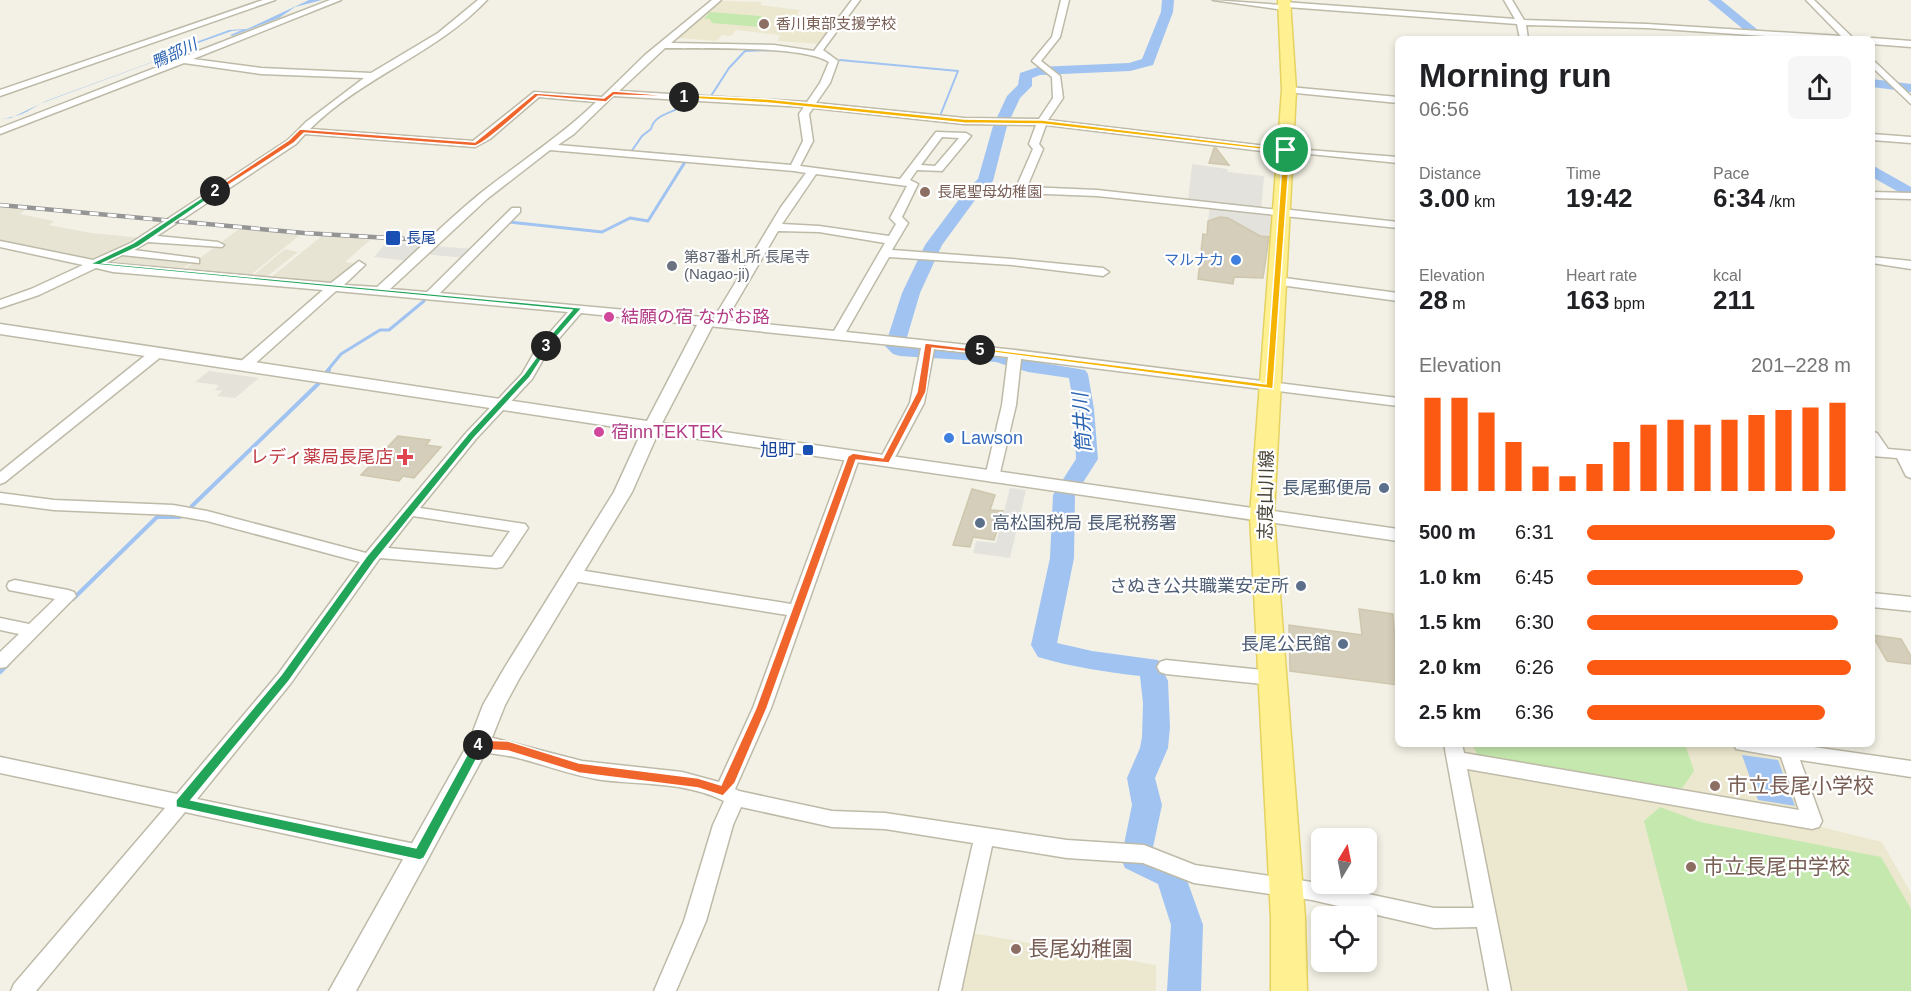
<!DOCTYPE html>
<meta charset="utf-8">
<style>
:root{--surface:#fff;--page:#f6f6f6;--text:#202124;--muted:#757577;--accent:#fc5a13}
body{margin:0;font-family:Arial,"Noto Sans JP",sans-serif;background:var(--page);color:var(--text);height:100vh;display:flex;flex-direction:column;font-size:22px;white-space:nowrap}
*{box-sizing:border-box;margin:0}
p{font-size:20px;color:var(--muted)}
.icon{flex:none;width:33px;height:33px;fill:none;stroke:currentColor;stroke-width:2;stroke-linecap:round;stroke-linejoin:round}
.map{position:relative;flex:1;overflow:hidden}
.sheet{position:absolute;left:1395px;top:36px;width:480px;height:711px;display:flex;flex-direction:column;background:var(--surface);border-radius:9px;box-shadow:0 3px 9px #0003}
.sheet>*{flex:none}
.needle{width:39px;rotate:10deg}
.buttons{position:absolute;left:1311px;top:828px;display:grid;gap:12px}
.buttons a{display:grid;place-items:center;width:66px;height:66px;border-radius:9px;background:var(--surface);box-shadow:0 3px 9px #0003;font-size:30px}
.pin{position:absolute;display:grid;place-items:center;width:51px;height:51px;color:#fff;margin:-26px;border:3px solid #fff;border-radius:50%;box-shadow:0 2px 6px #0007}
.km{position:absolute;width:30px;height:30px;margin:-15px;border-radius:50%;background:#222;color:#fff;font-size:16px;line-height:30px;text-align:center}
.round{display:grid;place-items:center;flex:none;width:63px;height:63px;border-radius:9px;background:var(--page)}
.summary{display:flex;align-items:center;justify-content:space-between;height:102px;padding:0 24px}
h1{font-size:33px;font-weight:700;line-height:45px}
.stats{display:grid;grid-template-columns:repeat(3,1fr);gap:9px;height:102px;padding:6px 24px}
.stats div{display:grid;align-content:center}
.stats b{font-size:26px;font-weight:700}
.stats small{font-size:16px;font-weight:400}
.stats p{font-size:16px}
.chart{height:168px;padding:12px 24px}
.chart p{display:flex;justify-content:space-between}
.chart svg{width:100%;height:108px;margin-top:6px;stroke:var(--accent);stroke-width:6}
ul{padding:0 24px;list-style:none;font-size:20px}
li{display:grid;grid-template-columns:96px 72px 1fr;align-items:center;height:45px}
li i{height:15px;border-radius:8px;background:var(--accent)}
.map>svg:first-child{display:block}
.residential{fill:#e7e4d3}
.industrial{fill:#e5e2da}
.education{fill:#ece8cf}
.green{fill:#c4e8ad}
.parking{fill:#e3e2dd}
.water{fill:#a0c3f1}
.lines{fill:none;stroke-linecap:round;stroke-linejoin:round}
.stream-far3{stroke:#a0c3f1;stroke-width:2}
.stream-far2{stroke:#a0c3f1;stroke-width:3}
.stream-far1{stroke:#a0c3f1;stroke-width:4}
.stream{stroke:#a0c3f1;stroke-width:4.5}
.river{fill:#a0c3f1;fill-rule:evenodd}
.building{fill:#d4ceba;stroke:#cfc7ad;stroke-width:1.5}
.minor-casing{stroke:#bebaa8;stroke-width:3}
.tertiary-casing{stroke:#bebaa8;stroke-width:3}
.primary-casing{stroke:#e5d261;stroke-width:3}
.minor{fill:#fff;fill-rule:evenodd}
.tertiary{fill:#fff;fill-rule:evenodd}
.primary{fill:#fff192;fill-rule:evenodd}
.rail-casing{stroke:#959595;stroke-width:4.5}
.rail{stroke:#fff;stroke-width:3;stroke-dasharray:9;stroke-linecap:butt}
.split-1{fill:#f5b400;stroke:#fff;stroke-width:1.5}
.split-2{fill:#f0652b;stroke:#fff;stroke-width:1.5}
.split-3{fill:#22a559;stroke:#fff;stroke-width:1.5}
.split-4{fill:#22a559;stroke:#fff;stroke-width:1.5}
.split-5{fill:#f0652b;stroke:#fff;stroke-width:1.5}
.split-6{fill:#f5b400;stroke:#fff;stroke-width:1.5}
.education-dot{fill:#8d6e63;stroke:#fff;stroke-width:2}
.transit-dot{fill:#1a4fb4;stroke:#fff;stroke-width:2}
.shop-dot{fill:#3f7fe0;stroke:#fff;stroke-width:2}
.worship-dot{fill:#6b7280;stroke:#fff;stroke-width:2}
.hotel-dot{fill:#d1479c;stroke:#fff;stroke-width:2}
.health-dot{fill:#e0444e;stroke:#fff;stroke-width:2}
.service-dot{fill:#5c6f8a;stroke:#fff;stroke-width:2}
.labels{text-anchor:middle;stroke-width:4.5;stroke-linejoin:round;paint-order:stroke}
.far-education-label{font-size:15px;fill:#785e54;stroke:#fff;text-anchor:start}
.far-transit-label{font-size:15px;fill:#164399;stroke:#fff;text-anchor:start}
.far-worship-label{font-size:15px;fill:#5b616d;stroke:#fff;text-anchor:start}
.far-shop-label{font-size:15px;fill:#366cbe;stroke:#fff;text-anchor:end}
.far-water-label{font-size:16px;font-style:italic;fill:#2d65b2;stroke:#fff}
.hotel-label{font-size:18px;fill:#b23c85;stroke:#fff;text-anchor:start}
.shop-label{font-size:18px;fill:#366cbe;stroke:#fff;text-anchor:start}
.transit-label{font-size:18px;fill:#164399;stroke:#fff;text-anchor:end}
.health-label{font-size:18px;fill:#be3a42;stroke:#fff;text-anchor:end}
.service-label{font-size:18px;fill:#4e5e75;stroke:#fff;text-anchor:end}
.street-label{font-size:18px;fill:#454135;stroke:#fff}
.water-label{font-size:20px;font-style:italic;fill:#2d65b2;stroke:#fff}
.near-education-label{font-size:21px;fill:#785e54;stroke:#fff;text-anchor:start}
</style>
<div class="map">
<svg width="1911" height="991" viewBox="0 0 1911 991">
<rect width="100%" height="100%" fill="#f3f1e5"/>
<!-- residential -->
<g class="residential">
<path d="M 0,207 L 26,209 L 20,214 L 54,221 L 49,225 L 91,233 L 143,238 L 96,262 L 0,242 Z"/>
<path d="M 239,229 L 301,234 L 247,278 L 180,273 Z"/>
<path d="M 323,235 L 371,239 L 345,262 L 357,264 L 335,284 L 268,280 Z"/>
<path d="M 285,249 L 298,252 L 264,279 L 250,278 Z"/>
<path d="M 122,253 L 193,261 L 177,273 L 98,264 Z"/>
</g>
<!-- industrial -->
<path class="industrial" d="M 209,371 L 259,378 L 235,398 L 217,396 L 222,391 L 215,390 L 219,385 L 195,382 Z"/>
<!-- education -->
<g class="education">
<path d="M 720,1 L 762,2 L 760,5 L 800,10 L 797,15 L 839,18 L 820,44 L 777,41 L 780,35 L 736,30 L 731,36 L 722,35 L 716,41 L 677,38 Z"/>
<path d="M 1462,744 L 1728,744 L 1782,754 L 1804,814 L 1466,758 Z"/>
<path d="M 1467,765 L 1777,816 L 1882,842 L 1911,893 L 1911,991 L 1509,991 Z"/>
<path d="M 972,933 L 1156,965 L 1156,991 L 960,991 Z"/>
</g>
<!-- green -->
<g class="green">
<path d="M 710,12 L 760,16 L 769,20 L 762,27 L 712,23 L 710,19 L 704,19 Z"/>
<path d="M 1472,744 L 1685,744 L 1694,771 L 1682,788 L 1663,788 L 1478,756 Z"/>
<path d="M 1660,807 L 1700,822 L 1881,857 L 1911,909 L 1911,991 L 1688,991 L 1644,821 Z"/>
</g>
<!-- parking -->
<g class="parking">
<path d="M 1192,164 L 1227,169 L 1228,172 L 1264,176 L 1261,210 L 1188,201 Z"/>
<path d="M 1210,208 L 1272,215 L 1276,217 L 1275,238 L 1260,236 L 1228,218 L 1208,220 Z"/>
<path d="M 386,243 L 425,245 L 409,261 L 374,257 Z"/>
<path d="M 433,246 L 475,249 L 466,258 L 424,254 Z"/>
<path d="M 1010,488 L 1026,490 L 1010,558 L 973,553 L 976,541 L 996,543 Z"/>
</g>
<!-- water -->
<g class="water">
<path d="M 309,0 L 322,0 L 295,7 L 279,18 L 232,36 L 230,35 L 242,30 L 232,31 L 184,48 L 188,49 L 42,103 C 28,110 25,116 0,119 L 11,118 L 46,101 L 182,51 L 177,49 L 229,30 L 247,29 Z"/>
<path d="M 1742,755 L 1778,760 L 1795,806 L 1758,800 Z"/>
</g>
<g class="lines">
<!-- stream-far3 -->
<g class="stream-far3">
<path d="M 840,60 L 958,71 L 940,116 L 943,116"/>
<path d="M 711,96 L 729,68 L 745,51 L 774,50"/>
<path d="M 634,152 L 631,152 L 642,136 L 651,129 C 653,118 665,114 675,110 L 680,99 L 684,99"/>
<path d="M 641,152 L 690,156"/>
</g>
<!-- stream-far2 -->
<g class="stream-far2">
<path d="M 507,225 L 509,222 L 602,232 L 630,218 L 648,221 L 685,162"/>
<path d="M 452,280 L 502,230"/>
<path d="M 327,371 L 341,354 L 380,330 L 389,330 L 424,301"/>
</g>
<!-- stream-far1 -->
<g class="stream-far1">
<path d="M 327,372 L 329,370"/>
<path d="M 192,506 L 319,383"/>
<path d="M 73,599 L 157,517 L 180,517"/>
</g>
<!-- stream -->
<path class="stream" d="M 0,672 L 8,664"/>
<!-- river -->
<g class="river">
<path d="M 1162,0 L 1174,0 L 1173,12 L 1153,65 L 1130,71 L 1040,75 L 1032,78 L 1032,86 L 1020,98 L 1007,126 L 993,181 L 978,196 L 942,245 L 920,293 L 905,344 L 998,350 L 1031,361 L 1085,370 L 1088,374 L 1094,409 L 1098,459 L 1075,495 L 1074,558 L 1057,643 L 1092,651 L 1158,660 L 1168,681 L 1170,727 L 1168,748 L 1155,778 L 1162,805 L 1152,852 L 1182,866 L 1203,925 L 1201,991 L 1167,991 L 1171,925 L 1158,884 L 1125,868 L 1121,859 L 1132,805 L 1127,778 L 1140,748 L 1142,737 L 1143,703 L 1140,676 C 1105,672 1072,667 1038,657 L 1031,645 L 1050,558 L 1053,495 L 1076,459 L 1074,409 L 1069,378 L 1028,372 L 996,362 L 900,356 L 893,354 L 885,346 L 902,293 L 925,245 L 966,190 L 978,179 L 993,126 L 1007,96 L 1018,85 L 1020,73 L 1038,67 L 1129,63 L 1142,59 L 1161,12 Z"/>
<path d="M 1708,0 L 1721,0 L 1769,39 L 1755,39 Z"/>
<path d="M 1872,79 L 1911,84 L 1911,92 L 1872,87 Z"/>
<path d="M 1872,165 L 1911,187 L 1911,199 L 1872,177 Z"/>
</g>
</g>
<!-- building -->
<g class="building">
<path d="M 1214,148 L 1216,148 L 1229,165 L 1209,163 Z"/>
<path d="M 1220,217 L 1228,218 L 1260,236 L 1269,237 L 1263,278 L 1234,277 L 1233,284 L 1198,279 L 1203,234 L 1207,235 L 1208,221 Z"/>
<path d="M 398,436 L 430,440 L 426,445 L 441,447 L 414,478 L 403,476 L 399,481 L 361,475 Z"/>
<path d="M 972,489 L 995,495 L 990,510 L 1003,511 L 994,540 L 973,537 L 970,547 L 953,545 Z"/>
<path d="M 1359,609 L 1393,614 L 1398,685 L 1290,671 L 1289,625 L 1362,635 Z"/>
<path d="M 1872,635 L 1901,639 L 1911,656 L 1911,664 L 1887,661 Z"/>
</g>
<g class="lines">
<!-- minor casing -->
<g class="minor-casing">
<g id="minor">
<path d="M 263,0 L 275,0 L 0,96 L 0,90 Z"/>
<path d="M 330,0 L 341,0 L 193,59 L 261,68 L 371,73 L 438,33 L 478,0 L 487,0 C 437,53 362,77 310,129 L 473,141 L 534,92 L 602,97 L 645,55 L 712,0 L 721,0 L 671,43 L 774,45 L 814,51 L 852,0 L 860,0 L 823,50 L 838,61 L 830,83 L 816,103 L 964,118 L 1039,119 L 1053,98 L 1052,77 L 1032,61 L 1052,37 L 1061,0 L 1069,0 L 1060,37 L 1041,61 L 1060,76 L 1063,98 L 1048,120 L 1282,148 L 1398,157 L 1398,163 L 1290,152 L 1286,154 L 1046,125 L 1039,144 L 1043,149 L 1027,187 L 1097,190 L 1278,210 L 1282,209 L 1398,222 L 1398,228 L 1097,196 L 1020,193 L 1015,190 L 1033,149 L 1029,144 L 1036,125 L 964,124 L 813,108 L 809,114 L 813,141 L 800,166 L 900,179 L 936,132 L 966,133 L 971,136 L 942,171 L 917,170 L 910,180 L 918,184 L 902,217 L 908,223 L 892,250 L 1012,259 L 1103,268 L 1109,272 L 1103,276 L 1012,265 L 889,257 L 846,332 L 1015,350 L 1398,398 L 1398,406 L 1021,359 L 1016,405 L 999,477 L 992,482 L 985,477 L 1002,405 L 1008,357 L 934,349 L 924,403 L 893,461 L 886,466 L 879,461 L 910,403 L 921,348 L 581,313 L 548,351 L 532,379 L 476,439 L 420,508 L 525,524 L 528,528 L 502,567 L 496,568 L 380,558 L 291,683 L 197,799 L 420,845 L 427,848 L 430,854 L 427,860 L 420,863 L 185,812 L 36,991 L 11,991 L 14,984 L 165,808 L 0,773 L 0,757 L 177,794 L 279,673 L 360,562 L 207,521 L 173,515 L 54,510 L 0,503 L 0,493 L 54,500 L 173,505 L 207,511 L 366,553 L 466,433 L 522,374 L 538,346 L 568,312 L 336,291 L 249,369 L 239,369 L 237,366 L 239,363 L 323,290 L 113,272 L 96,268 L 39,295 L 0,308 L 0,300 L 31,289 L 83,265 L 0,247 L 0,241 L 93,260 L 131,243 L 288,140 L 306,122 L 364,78 L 261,74 L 184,63 L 0,134 L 0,128 ZM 665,48 C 701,49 803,45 829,62 L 820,83 L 807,102 L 619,91 ZM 613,96 L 804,107 L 799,114 L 803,141 L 791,165 L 558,145 L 574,134 ZM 539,97 L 596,102 C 561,136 520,162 482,192 C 445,222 412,256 377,287 L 344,285 L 365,265 L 359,261 L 331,283 L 106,263 L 122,255 L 199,263 L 199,259 L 195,258 L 134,250 L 148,242 L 222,247 L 224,245 L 218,242 L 157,236 L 296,144 L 305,134 L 475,147 L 490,139 ZM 942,137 L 959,138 L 935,166 L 921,165 ZM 550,150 L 794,171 L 806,173 L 781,207 L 714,318 L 440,293 L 520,212 L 520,208 L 512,208 L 427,292 L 390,289 L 487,199 ZM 816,174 L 907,186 L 890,218 L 896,224 L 889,236 L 819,226 L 782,224 ZM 778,231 L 819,232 L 885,243 L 834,331 L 726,320 ZM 413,516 L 510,531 L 492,557 L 388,548 Z"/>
<path d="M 1213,0 L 1281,5 L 1284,2 L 1515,19 L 1504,0 L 1512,0 L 1524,20 L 1647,24 L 1841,36 L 1806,0 L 1814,0 L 1854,39 L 1811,39 L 1647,28 L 1526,25 L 1528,39 L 1520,39 L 1517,24 L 1287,7 L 1284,10 Z"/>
<path d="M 1872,38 L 1911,41 L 1911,47 L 1872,44 L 1872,39 L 1870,39 Z"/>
<path d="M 1872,59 L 1911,96 L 1911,104 L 1872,67 Z"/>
<path d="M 1289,87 L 1398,97 L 1398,103 L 1286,92 L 1286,88 Z"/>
<path d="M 1872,134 L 1911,137 L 1911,143 L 1872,140 Z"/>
<path d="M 1872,192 L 1911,193 L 1911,199 L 1872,198 Z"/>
<path d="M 1872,257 L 1911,261 L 1911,269 L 1872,263 Z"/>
<path d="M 1277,277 L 1398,293 L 1398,301 L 1273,284 L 1271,281 Z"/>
<path d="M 157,349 L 163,353 L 162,356 L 5,482 L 0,484 L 0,472 L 152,350 Z"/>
<path d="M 1872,432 L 1877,433 L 1888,449 L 1911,451 L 1911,478 L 1906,476 L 1897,458 L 1872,456 Z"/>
<path d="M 853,452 L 860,456 L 771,708 L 735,789 L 739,791 L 832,811 L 885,813 L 1067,840 L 1144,845 L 1195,865 L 1312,882 L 1434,908 L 1474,908 L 1444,744 L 1462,744 L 1464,753 L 1799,810 L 1781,757 L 1736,749 L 1734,744 L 1793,744 L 1911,761 L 1911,777 L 1800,760 L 1822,821 L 1819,827 L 1812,829 L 1467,769 L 1511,991 L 1489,991 L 1477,927 L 1434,928 L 1312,900 L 1194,883 L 1143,863 L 1067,858 L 992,846 L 961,991 L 939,991 L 973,843 L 885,829 L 832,827 L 741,807 L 733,825 L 706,921 L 676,991 L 654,991 L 684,921 L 713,825 L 724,801 C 687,782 643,785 602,780 C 573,776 546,765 518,758 C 503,754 487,754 472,749 L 470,744 L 472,739 L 479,737 L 493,738 L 582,761 L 682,772 L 719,782 L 753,708 L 787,615 L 573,581 L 567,579 L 565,575 L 567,571 L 573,569 L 791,604 L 846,456 Z"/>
<path d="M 15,580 L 68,590 L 74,592 L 76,596 L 6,667 L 0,668 L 0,652 L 19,634 L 0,630 L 0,618 L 29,624 L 55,599 L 9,590 L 7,586 L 9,582 Z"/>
<path d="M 1166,660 L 1273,671 L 1279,673 L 1282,678 L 1279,683 L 1273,685 L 1166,674 L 1160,672 L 1157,667 L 1160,662 Z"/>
</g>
</g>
<!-- tertiary casing -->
<g class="tertiary-casing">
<g id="tertiary">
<path d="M 706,318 L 714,323 L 662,423 L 1398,529 L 1398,541 L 658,433 L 632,492 L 519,679 L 505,705 L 487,750 L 356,991 L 329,991 L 469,742 L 483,705 L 505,667 L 614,492 L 642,431 L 0,334 L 0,324 L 647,421 L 698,323 Z"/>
<path d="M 1872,593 L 1911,597 L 1911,611 L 1872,607 Z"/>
</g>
</g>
<!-- primary casing -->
<g class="primary-casing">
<path id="primary" d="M 1278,0 L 1290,0 L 1296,90 L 1274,516 L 1305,918 L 1307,991 L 1271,991 L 1271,918 L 1250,516 L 1282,90 Z"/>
</g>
<!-- minor -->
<use href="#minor" class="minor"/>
<!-- tertiary -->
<use href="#tertiary" class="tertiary"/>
<!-- primary -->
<use href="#primary" class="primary"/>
<!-- rail casing -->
<g class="rail-casing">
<path id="rail" d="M 0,205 L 304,233 L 424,240"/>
</g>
<!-- rail -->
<use href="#rail" class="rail"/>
</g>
<!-- split-1 -->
<path class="split-1" d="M 684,95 L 768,99 L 964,119 L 1042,120 L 1290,150 L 1286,152 L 1042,124 L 964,123 L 768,103 L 682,98 Z"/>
<!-- split-2 -->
<path class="split-2" d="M 613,91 L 687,97 L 614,95 L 606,102 L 538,96 C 526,106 486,144 475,146 L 304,133 L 294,143 L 218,192 L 212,191 L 289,140 L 300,129 L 475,142 L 535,93 L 604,98 Z"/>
<!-- split-3 -->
<path class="split-3" d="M 215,189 L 218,192 L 138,247 L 103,263 L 582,308 L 546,349 L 541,346 L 572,310 L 90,264 L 133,243 Z"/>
<!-- split-4 -->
<path class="split-4" d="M 546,344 L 550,346 L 530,377 L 474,438 L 374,562 L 289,681 L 191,800 L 416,848 L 474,742 L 483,742 L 484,745 L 424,858 L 420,860 L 176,807 L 176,800 L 281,675 L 366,557 L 468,434 L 524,374 Z"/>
<!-- split-5 -->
<path class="split-5" d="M 925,343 L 984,350 L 980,353 L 932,348 L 926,392 L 889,463 L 856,460 L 767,708 L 735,783 L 723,796 L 698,788 L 579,773 L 508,751 L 474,749 L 474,742 L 478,740 L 508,741 L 579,763 L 698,778 L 721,785 L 756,708 L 848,456 L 853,453 L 883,458 L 917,392 Z"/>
<!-- split-6 -->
<path class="split-6" d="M 1286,148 L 1290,150 L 1273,389 L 975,350 L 980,348 L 1266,384 L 1283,150 Z"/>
<!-- markers -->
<g class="education-dot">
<circle cx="764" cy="24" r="6"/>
<circle cx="925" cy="192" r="6"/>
<circle cx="1715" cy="786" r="6"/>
<circle cx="1691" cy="867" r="6"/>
<circle cx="1016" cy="949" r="6"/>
</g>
<g class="transit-dot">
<rect x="385" y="230" width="16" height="16" rx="3"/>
<rect x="802" y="444" width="12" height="12" rx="3"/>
</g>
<g class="shop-dot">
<circle cx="1236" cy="260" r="6"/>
<circle cx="949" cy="438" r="6"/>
</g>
<circle class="worship-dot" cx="672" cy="266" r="6"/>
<g class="hotel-dot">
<circle cx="609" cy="317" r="6"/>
<circle cx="599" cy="432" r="6"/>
</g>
<path class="health-dot" d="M402 448h6v6h6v6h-6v6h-6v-6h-6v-6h6z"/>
<g class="service-dot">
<circle cx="1384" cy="488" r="6"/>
<circle cx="980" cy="523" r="6"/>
<circle cx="1301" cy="586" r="6"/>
<circle cx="1343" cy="644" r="6"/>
</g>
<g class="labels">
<!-- far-education labels -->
<g class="far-education-label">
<text x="776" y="29">香川東部支援学校</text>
<text x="937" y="197">長尾聖母幼稚園</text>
</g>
<!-- far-transit labels -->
<g class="far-transit-label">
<text x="406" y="243">長尾</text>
</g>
<!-- far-worship labels -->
<g class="far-worship-label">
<text x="684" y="262">第87番札所 長尾寺<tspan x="684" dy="17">(Nagao-ji)</tspan></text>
</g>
<!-- far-shop labels -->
<g class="far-shop-label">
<text x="1224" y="265">マルナカ</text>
</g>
<!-- far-water labels -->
<g class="far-water-label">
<text transform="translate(174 53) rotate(-25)" y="6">鴨部川</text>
</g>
<!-- hotel labels -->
<g class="hotel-label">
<text x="621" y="323">結願の宿 ながお路</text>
<text x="611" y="438">宿innTEKTEK</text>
</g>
<!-- shop labels -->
<g class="shop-label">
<text x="961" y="444">Lawson</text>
</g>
<!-- transit labels -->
<g class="transit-label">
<text x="796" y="456">旭町</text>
</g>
<!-- health labels -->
<g class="health-label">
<text x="393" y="463">レディ薬局長尾店</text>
</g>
<!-- service labels -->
<g class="service-label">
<text x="1372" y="494">長尾郵便局</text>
<text x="992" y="529" text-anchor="start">高松国税局 長尾税務署</text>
<text x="1289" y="592">さぬき公共職業安定所</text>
<text x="1331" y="650">長尾公民館</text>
</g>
<!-- street labels -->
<g class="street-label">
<text transform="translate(1266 495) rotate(-89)" y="6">志度山川線</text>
</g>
<!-- water labels -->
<g class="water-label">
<text transform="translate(1082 423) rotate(-94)" y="7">筒井川</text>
</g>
<!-- near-education labels -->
<g class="near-education-label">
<text x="1727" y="793">市立長尾小学校</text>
<text x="1703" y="874">市立長尾中学校</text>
<text x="1028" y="956">長尾幼稚園</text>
</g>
</g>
</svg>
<div class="buttons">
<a><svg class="needle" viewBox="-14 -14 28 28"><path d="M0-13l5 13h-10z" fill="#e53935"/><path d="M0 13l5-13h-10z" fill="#757577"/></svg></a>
<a><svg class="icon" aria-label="locate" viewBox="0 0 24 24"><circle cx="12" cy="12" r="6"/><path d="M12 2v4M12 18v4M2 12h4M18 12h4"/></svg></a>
</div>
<div class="pin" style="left:1286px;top:150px;background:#1e9e55"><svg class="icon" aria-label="arrive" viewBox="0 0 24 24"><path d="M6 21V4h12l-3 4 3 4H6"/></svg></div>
<b class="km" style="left:684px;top:97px">1</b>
<b class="km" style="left:215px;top:191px">2</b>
<b class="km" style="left:546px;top:346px">3</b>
<b class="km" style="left:478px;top:745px">4</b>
<b class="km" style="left:980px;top:350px">5</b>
<section class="sheet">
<div class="summary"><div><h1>Morning run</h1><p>06:56</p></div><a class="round"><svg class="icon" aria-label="share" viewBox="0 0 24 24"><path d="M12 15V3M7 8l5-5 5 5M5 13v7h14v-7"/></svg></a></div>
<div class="stats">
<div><p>Distance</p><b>3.00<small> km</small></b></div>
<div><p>Time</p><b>19:42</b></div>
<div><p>Pace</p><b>6:34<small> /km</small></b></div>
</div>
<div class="stats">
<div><p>Elevation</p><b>28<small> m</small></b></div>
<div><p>Heart rate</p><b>163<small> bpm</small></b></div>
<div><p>kcal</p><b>211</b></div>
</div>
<div class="chart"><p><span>Elevation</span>201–228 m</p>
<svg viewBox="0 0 160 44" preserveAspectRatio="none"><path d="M5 44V6M15 44V6M25 44V12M35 44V24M45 44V34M55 44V38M65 44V33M75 44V24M85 44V17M95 44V15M105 44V17M115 44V15M125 44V13M135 44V11M145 44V10M155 44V8"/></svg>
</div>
<ul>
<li><b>500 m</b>6:31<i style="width:94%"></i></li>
<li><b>1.0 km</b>6:45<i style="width:82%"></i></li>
<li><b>1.5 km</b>6:30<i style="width:95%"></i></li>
<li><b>2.0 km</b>6:26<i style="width:100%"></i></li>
<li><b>2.5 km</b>6:36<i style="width:90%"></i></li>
</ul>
</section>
</div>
